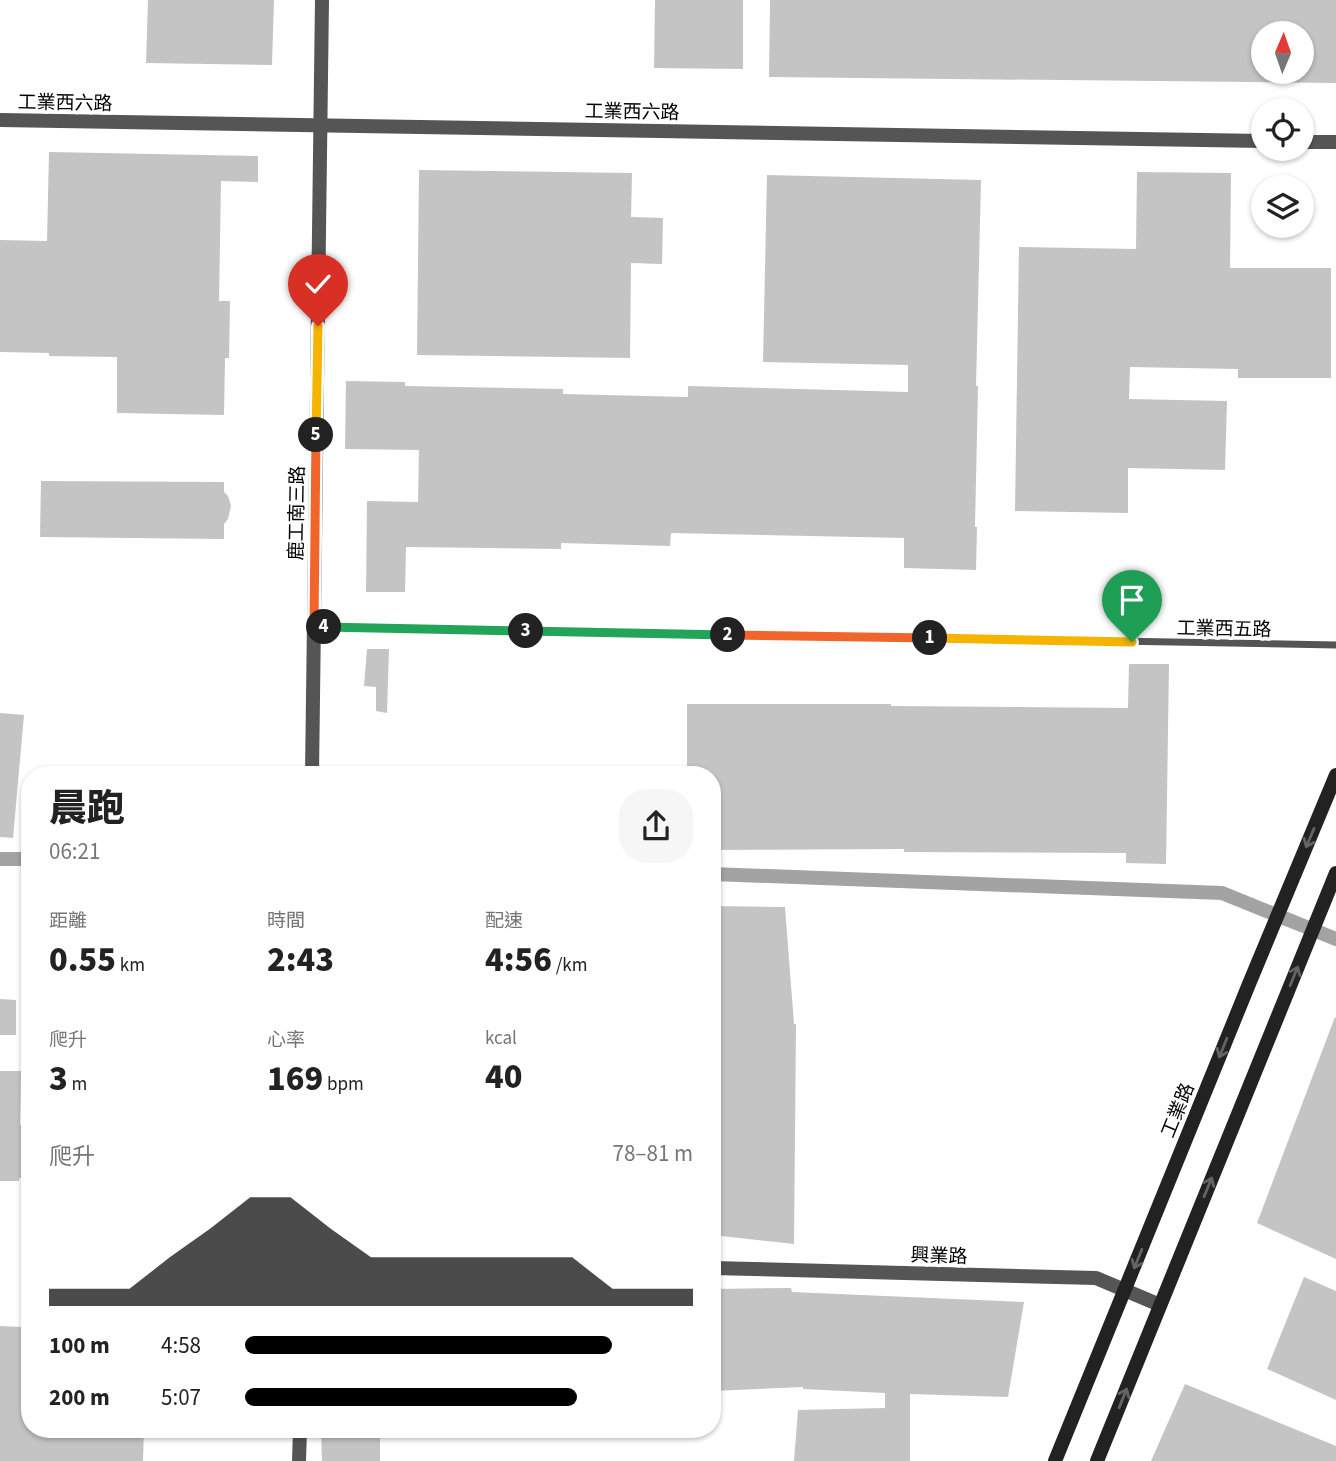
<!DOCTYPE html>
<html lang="zh-TW">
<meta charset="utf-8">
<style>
:root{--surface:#fff;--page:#f6f6f6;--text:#222;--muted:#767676;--accent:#000}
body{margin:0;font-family:"Source Sans 3","Noto Sans TC",sans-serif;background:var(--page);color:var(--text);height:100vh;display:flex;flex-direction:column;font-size:26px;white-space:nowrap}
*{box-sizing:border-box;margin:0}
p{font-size:23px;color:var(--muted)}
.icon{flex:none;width:38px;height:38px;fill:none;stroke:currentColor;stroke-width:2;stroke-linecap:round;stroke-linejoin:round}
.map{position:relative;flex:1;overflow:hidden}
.drawer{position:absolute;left:21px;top:766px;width:700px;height:672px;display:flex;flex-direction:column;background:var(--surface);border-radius:28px;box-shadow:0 2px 5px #0004}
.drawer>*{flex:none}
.needle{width:46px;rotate:2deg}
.controls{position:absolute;left:1251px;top:21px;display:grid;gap:14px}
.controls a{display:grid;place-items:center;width:63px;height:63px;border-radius:50%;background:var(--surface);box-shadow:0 2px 5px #0004;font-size:35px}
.pin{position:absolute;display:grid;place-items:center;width:60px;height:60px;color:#fff;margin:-72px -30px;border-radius:50% 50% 50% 0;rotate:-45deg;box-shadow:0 0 7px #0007}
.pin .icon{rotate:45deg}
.km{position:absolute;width:35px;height:35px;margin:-18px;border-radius:50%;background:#222;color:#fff;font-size:19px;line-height:35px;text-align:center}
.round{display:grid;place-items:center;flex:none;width:74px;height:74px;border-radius:28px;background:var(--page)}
.headline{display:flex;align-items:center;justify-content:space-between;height:119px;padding:0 28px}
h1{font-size:38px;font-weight:800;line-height:52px}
.stats{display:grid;grid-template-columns:repeat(3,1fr);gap:10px;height:119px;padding:7px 28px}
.stats div{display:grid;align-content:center}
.stats b{font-size:35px;font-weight:800}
.stats small{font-size:19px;font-weight:400}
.stats p{font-size:19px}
.chart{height:196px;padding:14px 28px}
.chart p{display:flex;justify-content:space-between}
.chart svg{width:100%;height:126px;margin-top:7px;fill:var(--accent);opacity:.7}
ul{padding:0 28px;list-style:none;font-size:23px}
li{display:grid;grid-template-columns:112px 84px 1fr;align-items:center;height:52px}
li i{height:18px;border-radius:9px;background:var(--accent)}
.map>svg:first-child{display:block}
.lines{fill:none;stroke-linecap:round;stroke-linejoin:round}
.canal{stroke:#a3a3a3;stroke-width:14}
.building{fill:#c4c4c4;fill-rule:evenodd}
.lane{stroke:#555;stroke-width:7}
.street{stroke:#555;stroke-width:14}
.secondary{stroke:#222;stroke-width:14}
.oneway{stroke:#646464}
.split-1-casing{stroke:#fff;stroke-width:14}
.split-2-casing{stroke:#fff;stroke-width:14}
.split-3-casing{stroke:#fff;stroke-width:14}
.split-4-casing{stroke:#fff;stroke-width:14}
.split-5-casing{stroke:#fff;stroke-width:14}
.split-6-casing{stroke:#fff;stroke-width:14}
.split-1{stroke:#f5b400;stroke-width:9}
.split-2{stroke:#f0652b;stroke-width:9}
.split-3{stroke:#22a559;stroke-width:9}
.split-4{stroke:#22a559;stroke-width:9}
.split-5{stroke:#f0652b;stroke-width:9}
.split-6{stroke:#f5b400;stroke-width:9}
.labels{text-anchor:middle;stroke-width:7;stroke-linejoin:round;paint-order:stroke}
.street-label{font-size:19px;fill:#000;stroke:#fff}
</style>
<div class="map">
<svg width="1336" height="1461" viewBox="0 0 1336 1461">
<rect width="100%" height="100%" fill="#fff"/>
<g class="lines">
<!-- canal -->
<g class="canal">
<path d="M 0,859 L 30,859"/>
<path d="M 712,874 L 1222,893 L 1336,939"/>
</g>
</g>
<!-- building -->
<g class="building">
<path d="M 148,0 L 274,0 L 272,65 L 146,63 Z"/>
<path d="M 655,0 L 743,0 L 743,69 L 654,68 Z"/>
<path d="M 770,0 L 1336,0 L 1336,83 L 769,77 ZM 1264,33 L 1302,33 L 1302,72 L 1264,72 Z"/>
<path d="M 49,152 L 258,156 L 258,182 L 221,181 L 219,301 L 230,301 L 229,358 L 225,358 L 224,415 L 117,413 L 117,357 L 49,356 L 49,353 L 0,352 L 0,240 L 47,241 Z"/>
<path d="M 419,170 L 632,173 L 631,217 L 663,218 L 662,264 L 631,263 L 630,358 L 417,355 Z"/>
<path d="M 1137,172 L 1231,173 L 1230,268 L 1331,268 L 1331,378 L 1238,378 L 1238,369 L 1130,367 L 1129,399 L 1227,401 L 1225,470 L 1128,468 L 1128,513 L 1015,511 L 1019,247 L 1136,249 Z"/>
<path d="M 767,175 L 981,180 L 976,386 L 978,386 L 975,527 L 977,527 L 976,570 L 904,568 L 904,538 L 671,533 L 670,546 L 561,543 L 561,549 L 406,547 L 405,592 L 366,592 L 367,501 L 418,502 L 419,450 L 345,449 L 346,381 L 405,382 L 405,386 L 563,389 L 563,394 L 688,397 L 688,386 L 908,392 L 908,365 L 763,362 Z"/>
<path d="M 41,481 L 224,482 L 224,492 L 228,496 L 231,506 L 228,519 L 224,524 L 224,539 L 40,537 Z"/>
<path d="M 367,649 L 389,649 L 387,713 L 376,711 L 376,687 L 364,686 Z"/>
<path d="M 1129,664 L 1169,664 L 1166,864 L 1126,863 L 1126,853 L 904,852 L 904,849 L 712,850 L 712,775 L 687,775 L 687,704 L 891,704 L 891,706 L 1128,708 Z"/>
<path d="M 0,713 L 24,715 L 13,838 L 0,837 Z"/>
<path d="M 712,906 L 785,907 L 794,1024 L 796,1024 L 794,1244 L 712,1235 Z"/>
<path d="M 0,999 L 16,1000 L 16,1035 L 0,1035 Z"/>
<path d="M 1335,1017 L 1336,1018 L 1336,1259 L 1257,1223 Z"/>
<path d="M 0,1071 L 21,1071 L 20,1125 L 30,1126 L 30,1179 L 19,1178 L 19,1181 L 0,1181 Z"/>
<path d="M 1304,1277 L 1336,1291 L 1336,1400 L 1267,1369 Z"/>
<path d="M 791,1288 L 792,1292 L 1024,1302 L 1008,1397 L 910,1394 L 910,1461 L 794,1461 L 798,1410 L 885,1408 L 885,1393 L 803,1389 L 803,1387 L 712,1391 L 712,1289 Z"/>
<path d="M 0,1326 L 22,1327 L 21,1399 L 30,1400 L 30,1430 L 144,1430 L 143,1461 L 0,1461 Z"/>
<path d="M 1185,1384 L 1336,1446 L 1336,1461 L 1151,1461 Z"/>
<path d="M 321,1430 L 380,1430 L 380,1461 L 322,1461 Z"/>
</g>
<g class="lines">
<!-- lane -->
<path class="lane" d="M 314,627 L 1336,645"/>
<!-- street -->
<g class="street">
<path d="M 0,120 L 1264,141"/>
<path d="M 1302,142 L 1336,142"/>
<path d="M 312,775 L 322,0"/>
<path d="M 712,1268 L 1096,1278 L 1160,1305"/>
<path d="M 299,1461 L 300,1430"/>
</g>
<!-- secondary -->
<g class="secondary">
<path d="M 1055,1461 L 1249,984 L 1336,775"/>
<path d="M 1097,1461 L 1336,873"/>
</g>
</g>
<!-- one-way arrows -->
<defs><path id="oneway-shaft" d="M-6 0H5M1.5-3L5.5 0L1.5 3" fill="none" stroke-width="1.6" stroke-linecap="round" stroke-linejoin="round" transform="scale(1.75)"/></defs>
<g class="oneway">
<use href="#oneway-shaft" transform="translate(1310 838) rotate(113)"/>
<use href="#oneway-shaft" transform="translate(1294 976) rotate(-68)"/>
<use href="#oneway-shaft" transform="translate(1223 1048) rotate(112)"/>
<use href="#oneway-shaft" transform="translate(1208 1187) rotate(-68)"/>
<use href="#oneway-shaft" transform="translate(1138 1259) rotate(112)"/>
<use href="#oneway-shaft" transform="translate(1123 1398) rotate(-68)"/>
</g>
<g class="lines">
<!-- split-1 casing -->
<g class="split-1-casing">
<path id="split-1" d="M 930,638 L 1132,642"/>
</g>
<!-- split-2 casing -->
<g class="split-2-casing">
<path id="split-2" d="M 728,635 L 930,638"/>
</g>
<!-- split-3 casing -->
<g class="split-3-casing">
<path id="split-3" d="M 526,631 L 728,635"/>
</g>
<!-- split-4 casing -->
<g class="split-4-casing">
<path id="split-4" d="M 324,627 L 526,631"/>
</g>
<!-- split-5 casing -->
<g class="split-5-casing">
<path id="split-5" d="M 316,435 L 314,627 L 324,627"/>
</g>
<!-- split-6 casing -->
<g class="split-6-casing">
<path id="split-6" d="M 316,435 L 318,326"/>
</g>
<!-- split-1 -->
<use href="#split-1" class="split-1"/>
<!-- split-2 -->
<use href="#split-2" class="split-2"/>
<!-- split-3 -->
<use href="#split-3" class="split-3"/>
<!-- split-4 -->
<use href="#split-4" class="split-4"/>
<!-- split-5 -->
<use href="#split-5" class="split-5"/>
<!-- split-6 -->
<use href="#split-6" class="split-6"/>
</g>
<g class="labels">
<!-- street labels -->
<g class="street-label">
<text transform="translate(65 102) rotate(1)" y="7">工業西六路</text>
<text transform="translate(632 111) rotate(1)" y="7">工業西六路</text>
<text transform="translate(296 513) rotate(-89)" y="7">鹿工南三路</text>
<text transform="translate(1224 628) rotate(1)" y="7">工業西五路</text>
<text transform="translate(1177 1110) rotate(-68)" y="7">工業路</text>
<text transform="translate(939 1255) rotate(2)" y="7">興業路</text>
</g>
</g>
</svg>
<div class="controls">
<a><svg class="needle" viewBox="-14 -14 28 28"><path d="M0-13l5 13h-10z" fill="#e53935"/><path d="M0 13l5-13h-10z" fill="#767676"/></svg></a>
<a><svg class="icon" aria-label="locate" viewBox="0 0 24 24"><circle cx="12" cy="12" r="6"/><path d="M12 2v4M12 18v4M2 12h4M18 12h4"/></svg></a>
<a><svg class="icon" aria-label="layers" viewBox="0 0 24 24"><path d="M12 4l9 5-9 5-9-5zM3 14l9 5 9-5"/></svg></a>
</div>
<div class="pin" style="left:1132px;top:642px;background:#1e9e55"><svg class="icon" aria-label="arrive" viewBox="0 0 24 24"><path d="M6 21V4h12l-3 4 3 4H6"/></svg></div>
<div class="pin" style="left:318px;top:326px;background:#d93025"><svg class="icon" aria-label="check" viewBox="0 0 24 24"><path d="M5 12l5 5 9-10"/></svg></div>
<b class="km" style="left:930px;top:638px">1</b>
<b class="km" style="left:728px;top:635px">2</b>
<b class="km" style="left:526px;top:631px">3</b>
<b class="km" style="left:324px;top:627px">4</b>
<b class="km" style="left:316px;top:435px">5</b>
<section class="drawer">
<div class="headline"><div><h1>晨跑</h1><p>06:21</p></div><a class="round"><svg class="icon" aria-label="share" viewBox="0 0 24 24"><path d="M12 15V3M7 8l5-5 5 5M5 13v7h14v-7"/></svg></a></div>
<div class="stats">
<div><p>距離</p><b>0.55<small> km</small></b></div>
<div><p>時間</p><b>2:43</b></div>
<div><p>配速</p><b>4:56<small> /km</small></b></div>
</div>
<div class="stats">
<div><p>爬升</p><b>3<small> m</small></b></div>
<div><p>心率</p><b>169<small> bpm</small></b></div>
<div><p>kcal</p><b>40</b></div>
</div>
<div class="chart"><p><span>爬升</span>78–81 m</p>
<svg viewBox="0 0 160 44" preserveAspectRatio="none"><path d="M0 44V38L10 38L20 38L30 27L40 17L50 6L60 6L70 17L80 27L90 27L100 27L110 27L120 27L130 27L140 38L150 38L160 38V44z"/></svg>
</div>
<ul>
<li><b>100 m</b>4:58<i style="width:82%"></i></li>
<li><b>200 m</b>5:07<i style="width:74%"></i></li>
</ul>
</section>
</div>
